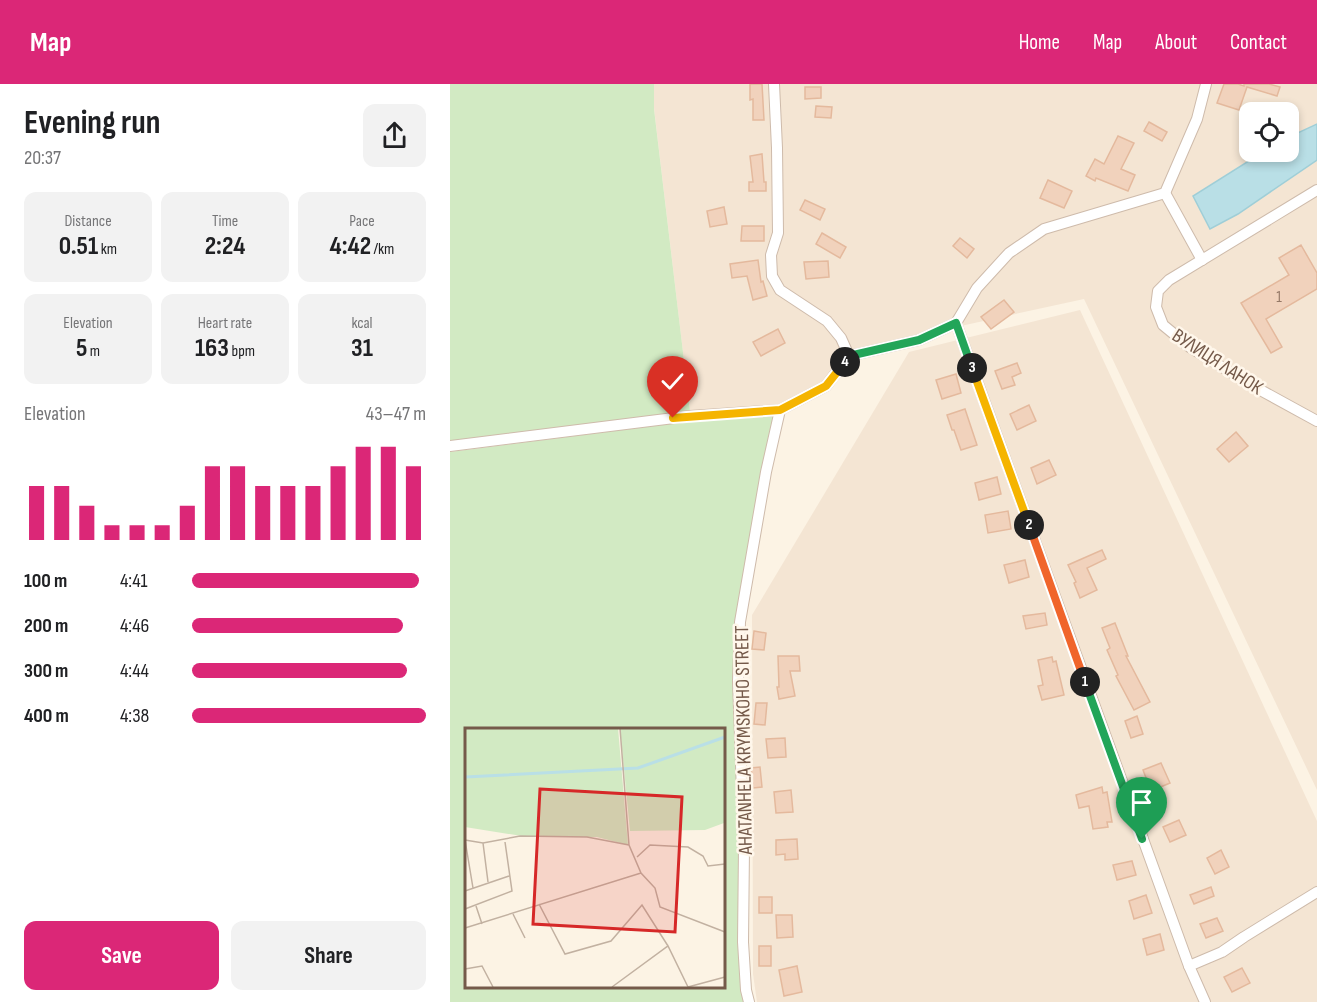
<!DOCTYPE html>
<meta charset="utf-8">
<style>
:root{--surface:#fff;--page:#f2f2f2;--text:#202124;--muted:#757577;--accent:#db2777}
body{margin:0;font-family:"Sofia Sans Condensed",sans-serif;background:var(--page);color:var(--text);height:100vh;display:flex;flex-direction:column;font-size:22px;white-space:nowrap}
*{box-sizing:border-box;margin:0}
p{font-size:20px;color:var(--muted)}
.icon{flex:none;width:33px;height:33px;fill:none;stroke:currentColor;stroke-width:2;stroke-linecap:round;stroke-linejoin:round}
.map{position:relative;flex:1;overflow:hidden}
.panel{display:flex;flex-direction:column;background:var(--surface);width:450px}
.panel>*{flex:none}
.tools{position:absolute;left:789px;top:18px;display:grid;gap:12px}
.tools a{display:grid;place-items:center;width:60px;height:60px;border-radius:12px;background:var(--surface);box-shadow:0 3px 9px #0003;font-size:30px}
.pin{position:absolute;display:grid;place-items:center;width:51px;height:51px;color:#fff;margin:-62px -26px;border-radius:50% 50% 50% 0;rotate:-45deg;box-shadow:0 0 6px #0007}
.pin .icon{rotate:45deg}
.km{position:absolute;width:30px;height:30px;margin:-15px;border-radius:50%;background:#222;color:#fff;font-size:16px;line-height:30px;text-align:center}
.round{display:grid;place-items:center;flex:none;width:63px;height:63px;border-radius:12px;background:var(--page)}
.overview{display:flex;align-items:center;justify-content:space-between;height:102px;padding:0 24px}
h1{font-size:33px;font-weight:700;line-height:45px}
.metrics{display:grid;grid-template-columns:repeat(3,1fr);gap:9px;height:102px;padding:6px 24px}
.metrics div{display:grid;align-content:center;border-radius:12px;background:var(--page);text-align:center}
.metrics b{font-size:26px;font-weight:700}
.metrics small{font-size:16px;font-weight:400}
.metrics p{font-size:16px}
.chart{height:168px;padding:12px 24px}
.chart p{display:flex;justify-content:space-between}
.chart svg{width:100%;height:108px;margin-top:6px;stroke:var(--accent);stroke-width:6}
.cta{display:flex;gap:12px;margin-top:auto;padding:12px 24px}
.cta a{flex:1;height:69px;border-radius:12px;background:var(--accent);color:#fff;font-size:24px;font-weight:700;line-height:69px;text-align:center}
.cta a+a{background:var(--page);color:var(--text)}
ul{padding:0 24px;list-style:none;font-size:20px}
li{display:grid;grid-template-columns:96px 72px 1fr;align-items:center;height:45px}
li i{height:15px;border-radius:8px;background:var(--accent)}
header{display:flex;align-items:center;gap:36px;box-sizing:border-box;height:84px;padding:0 30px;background:var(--accent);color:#fff}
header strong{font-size:28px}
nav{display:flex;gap:33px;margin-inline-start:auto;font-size:21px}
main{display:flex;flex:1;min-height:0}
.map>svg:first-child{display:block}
.residential{fill:#f4e5d3;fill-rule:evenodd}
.green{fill:#d2eac3;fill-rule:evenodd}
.water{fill:#b9dfe6;stroke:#9fced7;stroke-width:1.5}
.building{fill:#f1d2bc;stroke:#e4b99d;stroke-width:1.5}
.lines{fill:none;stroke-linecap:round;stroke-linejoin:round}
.minor-casing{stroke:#cebbab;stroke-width:12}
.minor{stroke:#fff;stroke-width:10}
.split-1-casing{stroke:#fff;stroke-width:12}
.split-2-casing{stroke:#fff;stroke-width:12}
.split-3-casing{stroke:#fff;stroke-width:12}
.split-4-casing{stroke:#fff;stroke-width:12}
.split-5-casing{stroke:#fff;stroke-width:12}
.split-1{stroke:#22a559;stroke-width:8}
.split-2{stroke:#f0652b;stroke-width:8}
.split-3{stroke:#f5b400;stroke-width:8}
.split-4{stroke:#22a559;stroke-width:8}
.split-5{stroke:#f5b400;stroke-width:8}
.labels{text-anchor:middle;stroke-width:5;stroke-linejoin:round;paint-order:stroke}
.number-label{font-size:16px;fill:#947866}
.street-label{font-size:20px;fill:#755a4a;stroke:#fff7eb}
.inset-river{fill:none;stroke:#b9dfe6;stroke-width:3}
.inset-road{fill:none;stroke:#c2b1a1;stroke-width:1.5}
.view{fill:#d62828;fill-opacity:0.15;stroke:#d62828;stroke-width:3}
.inset-edge{fill:none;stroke:#755a4a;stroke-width:3}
</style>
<header>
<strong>Map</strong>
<nav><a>Home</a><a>Map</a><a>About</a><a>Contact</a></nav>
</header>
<main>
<section class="panel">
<div class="overview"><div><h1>Evening run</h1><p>20:37</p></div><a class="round"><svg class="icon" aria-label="share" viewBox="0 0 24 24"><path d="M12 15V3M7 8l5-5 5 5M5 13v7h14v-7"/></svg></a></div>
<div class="metrics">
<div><p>Distance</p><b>0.51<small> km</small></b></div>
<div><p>Time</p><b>2:24</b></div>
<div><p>Pace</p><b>4:42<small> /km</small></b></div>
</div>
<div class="metrics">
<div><p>Elevation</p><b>5<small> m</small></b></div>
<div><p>Heart rate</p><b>163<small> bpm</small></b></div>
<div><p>kcal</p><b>31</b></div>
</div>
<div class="chart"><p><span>Elevation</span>43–47 m</p>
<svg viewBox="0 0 160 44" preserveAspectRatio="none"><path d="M5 44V22M15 44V22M25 44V30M35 44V38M45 44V38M55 44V38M65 44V30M75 44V14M85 44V14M95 44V22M105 44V22M115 44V22M125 44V14M135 44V6M145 44V6M155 44V14"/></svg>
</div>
<ul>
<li><b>100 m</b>4:41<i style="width:97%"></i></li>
<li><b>200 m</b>4:46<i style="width:90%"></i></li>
<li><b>300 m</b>4:44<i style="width:92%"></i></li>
<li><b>400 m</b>4:38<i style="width:100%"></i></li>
</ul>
<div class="cta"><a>Save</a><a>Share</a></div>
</section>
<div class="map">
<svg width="867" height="918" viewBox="0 0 867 918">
<rect width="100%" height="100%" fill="#fcf3e4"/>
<!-- residential -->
<g class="residential">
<path d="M 204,0 L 867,0 L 867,706 L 634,215 L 396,267 L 373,298 L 328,321 L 240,327 L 204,24 ZM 800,28 L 838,28 L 838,68 L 800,68 Z"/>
<path d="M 630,226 L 867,737 L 867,918 L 307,918 L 303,890 L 302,531 L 459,268 Z"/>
</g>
<!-- green -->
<g class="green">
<path d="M 0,0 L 204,0 L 204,25 L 240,327 L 0,357 Z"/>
<path d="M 324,331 L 287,538 L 296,918 L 0,918 L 0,368 L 242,337 ZM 16,645 L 273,645 L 273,902 L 16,902 Z"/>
</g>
<!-- water -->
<path class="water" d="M 867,40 L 867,76 L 788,130 L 760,145 L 743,112 L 813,68 L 838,68 L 839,53 Z"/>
<!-- building -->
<g class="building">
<path d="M 300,0 L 312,0 L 314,36 L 303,36 L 303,15 L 300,16 Z"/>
<path d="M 774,0 L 788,0 L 794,2 L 794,0 L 819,0 L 830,3 L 827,12 L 797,3 L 789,26 L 767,19 Z"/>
<path d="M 355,3 L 371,3 L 371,14 L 355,15 Z"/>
<path d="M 366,22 L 382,23 L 381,34 L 365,33 Z"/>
<path d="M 699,38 L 717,48 L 712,57 L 694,47 Z"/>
<path d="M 668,52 L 684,59 L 671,85 L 685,91 L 678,107 L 646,94 L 645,97 L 636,92 L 645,75 L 654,80 Z"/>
<path d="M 312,70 L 314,98 L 316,98 L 316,107 L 299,107 L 299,98 L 303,98 L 300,72 Z"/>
<path d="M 598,96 L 622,107 L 614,124 L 590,114 Z"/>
<path d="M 355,116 L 375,125 L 370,136 L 350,126 Z"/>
<path d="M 274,123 L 277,140 L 260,143 L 257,127 Z"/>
<path d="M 292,142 L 314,142 L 314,157 L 291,157 Z"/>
<path d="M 372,149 L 396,163 L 390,174 L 366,160 Z"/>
<path d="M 510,154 L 524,165 L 517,174 L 503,162 Z"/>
<path d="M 851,161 L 867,189 L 867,205 L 816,235 L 832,263 L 821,269 L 791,219 L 839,191 L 829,174 Z"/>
<path d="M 308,176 L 311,198 L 313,197 L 317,212 L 303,216 L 297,192 L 282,194 L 280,180 Z"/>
<path d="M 378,177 L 379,193 L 356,195 L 354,178 Z"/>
<path d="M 554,216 L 564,228 L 541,245 L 531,233 Z"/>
<path d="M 328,245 L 335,259 L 311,272 L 303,258 Z"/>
<path d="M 567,279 L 571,289 L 562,293 L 565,301 L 552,305 L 545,287 Z"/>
<path d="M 506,290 L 511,309 L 492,315 L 486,296 Z"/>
<path d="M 579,321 L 586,337 L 567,346 L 560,330 Z"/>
<path d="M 515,325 L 527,361 L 511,366 L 504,346 L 502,346 L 497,331 Z"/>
<path d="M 786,348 L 798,362 L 779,378 L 767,365 Z"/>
<path d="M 599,376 L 606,391 L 587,400 L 581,384 Z"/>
<path d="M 547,393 L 551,410 L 529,416 L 525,399 Z"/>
<path d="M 558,427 L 561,445 L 538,449 L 535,431 Z"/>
<path d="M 652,466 L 656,475 L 637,484 L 647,506 L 630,514 L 624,499 L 626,498 L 618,481 Z"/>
<path d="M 575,476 L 579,493 L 559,499 L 554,481 Z"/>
<path d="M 595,529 L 597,541 L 576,545 L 573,532 Z"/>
<path d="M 665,539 L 678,572 L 676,572 L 700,618 L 684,626 L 666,592 L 668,591 L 657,566 L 660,564 L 652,544 Z"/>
<path d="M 304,547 L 316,549 L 314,566 L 302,565 Z"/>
<path d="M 328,572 L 349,572 L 350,587 L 340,587 L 345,612 L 329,615 L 327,603 L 329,603 Z"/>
<path d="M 602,573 L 603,578 L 606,577 L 614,611 L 592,616 L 588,602 L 593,601 L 588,576 Z"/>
<path d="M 306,619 L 317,619 L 315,641 L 304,640 Z"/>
<path d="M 687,632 L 693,650 L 681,654 L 675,637 Z"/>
<path d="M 335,654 L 336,673 L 318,674 L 316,655 Z"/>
<path d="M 711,679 L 720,699 L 701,707 L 693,686 Z"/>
<path d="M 310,683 L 312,703 L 303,704 L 301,684 Z"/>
<path d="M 652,703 L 653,709 L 657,708 L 662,738 L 657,738 L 658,743 L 643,745 L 639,722 L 629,724 L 626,711 Z"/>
<path d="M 341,706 L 343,728 L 326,729 L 324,708 Z"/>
<path d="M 729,736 L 736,751 L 720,758 L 713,743 Z"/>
<path d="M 347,755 L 348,775 L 335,776 L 335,770 L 326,771 L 326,756 Z"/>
<path d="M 771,766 L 779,783 L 765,790 L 757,774 Z"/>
<path d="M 682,777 L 686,791 L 667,796 L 663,781 Z"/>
<path d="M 761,803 L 764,812 L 744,820 L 740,811 Z"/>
<path d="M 696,811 L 702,829 L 684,835 L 679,817 Z"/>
<rect x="309" y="813" width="13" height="16"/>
<path d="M 326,831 L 342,831 L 343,853 L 327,854 Z"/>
<path d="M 767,834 L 773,847 L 756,854 L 750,840 Z"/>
<path d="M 710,850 L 714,866 L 697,871 L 693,855 Z"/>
<rect x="309" y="862" width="12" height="20"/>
<path d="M 347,882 L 352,908 L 334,912 L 329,886 Z"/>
<path d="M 792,884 L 800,899 L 782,908 L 774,893 Z"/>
</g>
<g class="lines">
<!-- minor casing -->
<g class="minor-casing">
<g id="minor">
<path d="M 324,0 L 327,64 L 328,149 L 321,171 L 322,192 L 330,206 L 377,237 L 391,254 L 399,272"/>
<path d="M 867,106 L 719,196 L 708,207 L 706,223 L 713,241 L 741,264 L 803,302 L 867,337"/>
<path d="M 715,109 L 752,176"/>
<path d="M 506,239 L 739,882 L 755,918"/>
<path d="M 0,362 L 240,332 L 330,326 L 376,302 L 399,272 L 469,256 L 506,239 L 527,204 L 559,169 L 594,145 L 715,109 L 747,35 L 756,0"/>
<path d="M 739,882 L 772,868 L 794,853 L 867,808"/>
<path d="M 299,918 L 296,906 L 293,858 L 294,764 L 288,597 L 290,538 L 316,388 L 330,326"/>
</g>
</g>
<!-- minor -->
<use href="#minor" class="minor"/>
</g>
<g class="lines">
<!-- split-1 casing -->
<g class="split-1-casing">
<path id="split-1" d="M 635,598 L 692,755"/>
</g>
<!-- split-2 casing -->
<g class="split-2-casing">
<path id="split-2" d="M 579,441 L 635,598"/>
</g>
<!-- split-3 casing -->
<g class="split-3-casing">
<path id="split-3" d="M 522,284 L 579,441"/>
</g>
<!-- split-4 casing -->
<g class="split-4-casing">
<path id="split-4" d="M 395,278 L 399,272 L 469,256 L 506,239 L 522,284"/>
</g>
<!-- split-5 casing -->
<g class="split-5-casing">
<path id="split-5" d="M 223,334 L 330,326 L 376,302 L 395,278"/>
</g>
<!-- split-1 -->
<use href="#split-1" class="split-1"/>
<!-- split-2 -->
<use href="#split-2" class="split-2"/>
<!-- split-3 -->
<use href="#split-3" class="split-3"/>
<!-- split-4 -->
<use href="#split-4" class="split-4"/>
<!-- split-5 -->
<use href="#split-5" class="split-5"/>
</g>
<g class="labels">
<!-- number labels -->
<g class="number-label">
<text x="829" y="218">1</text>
</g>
<!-- street labels -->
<g class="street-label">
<text transform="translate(768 277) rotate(33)" y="7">ВУЛИЦЯ ЛАНОК</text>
<text transform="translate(293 656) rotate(-91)" y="7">AHATANHELA KRYMSKOHO STREET</text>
</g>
</g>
<!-- overview -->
<g transform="translate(15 644)">
<rect width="260" height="260" fill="#fcf3e4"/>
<path d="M 0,0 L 153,0 L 163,117 L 132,109 L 63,109 L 0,99 ZM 155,0 L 259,0 L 259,95 L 240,102 L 165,103 Z" fill="#d2eac3"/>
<path class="inset-river" d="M 0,49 L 173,40 L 260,9"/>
<path class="inset-road" d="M 155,0 L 164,117 L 176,145 L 190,160 L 195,179 L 260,204M 0,112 L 18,115 L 55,108 L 122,109 L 164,117M 0,112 L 8,160M 18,115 L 23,154M 172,129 L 185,117 L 223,119 L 238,128 L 243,138 L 260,136M 0,163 L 44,148M 74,176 L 100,226 L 146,213 L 177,177 L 203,218M 11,178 L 17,196M 0,181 L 47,163 L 40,114M 48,186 L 60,210M 0,200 L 176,145M 0,241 L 17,238 L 28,259M 147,259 L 203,218 L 223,259M 223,259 L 260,249"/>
<path class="view" d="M 75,61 L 217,69 L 210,204 L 68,196 Z"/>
<rect width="260" height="260" class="inset-edge"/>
</g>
</svg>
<div class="tools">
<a><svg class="icon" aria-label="locate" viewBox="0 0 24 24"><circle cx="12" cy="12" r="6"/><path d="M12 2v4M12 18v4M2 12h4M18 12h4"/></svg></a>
</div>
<div class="pin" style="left:692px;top:755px;background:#1e9e55"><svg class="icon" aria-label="arrive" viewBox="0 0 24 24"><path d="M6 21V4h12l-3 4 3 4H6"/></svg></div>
<div class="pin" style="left:223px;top:334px;background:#d93025"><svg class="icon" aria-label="check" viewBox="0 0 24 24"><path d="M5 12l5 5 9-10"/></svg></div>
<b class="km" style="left:635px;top:598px">1</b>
<b class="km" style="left:579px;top:441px">2</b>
<b class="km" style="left:522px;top:284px">3</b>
<b class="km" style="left:395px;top:278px">4</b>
</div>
</main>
